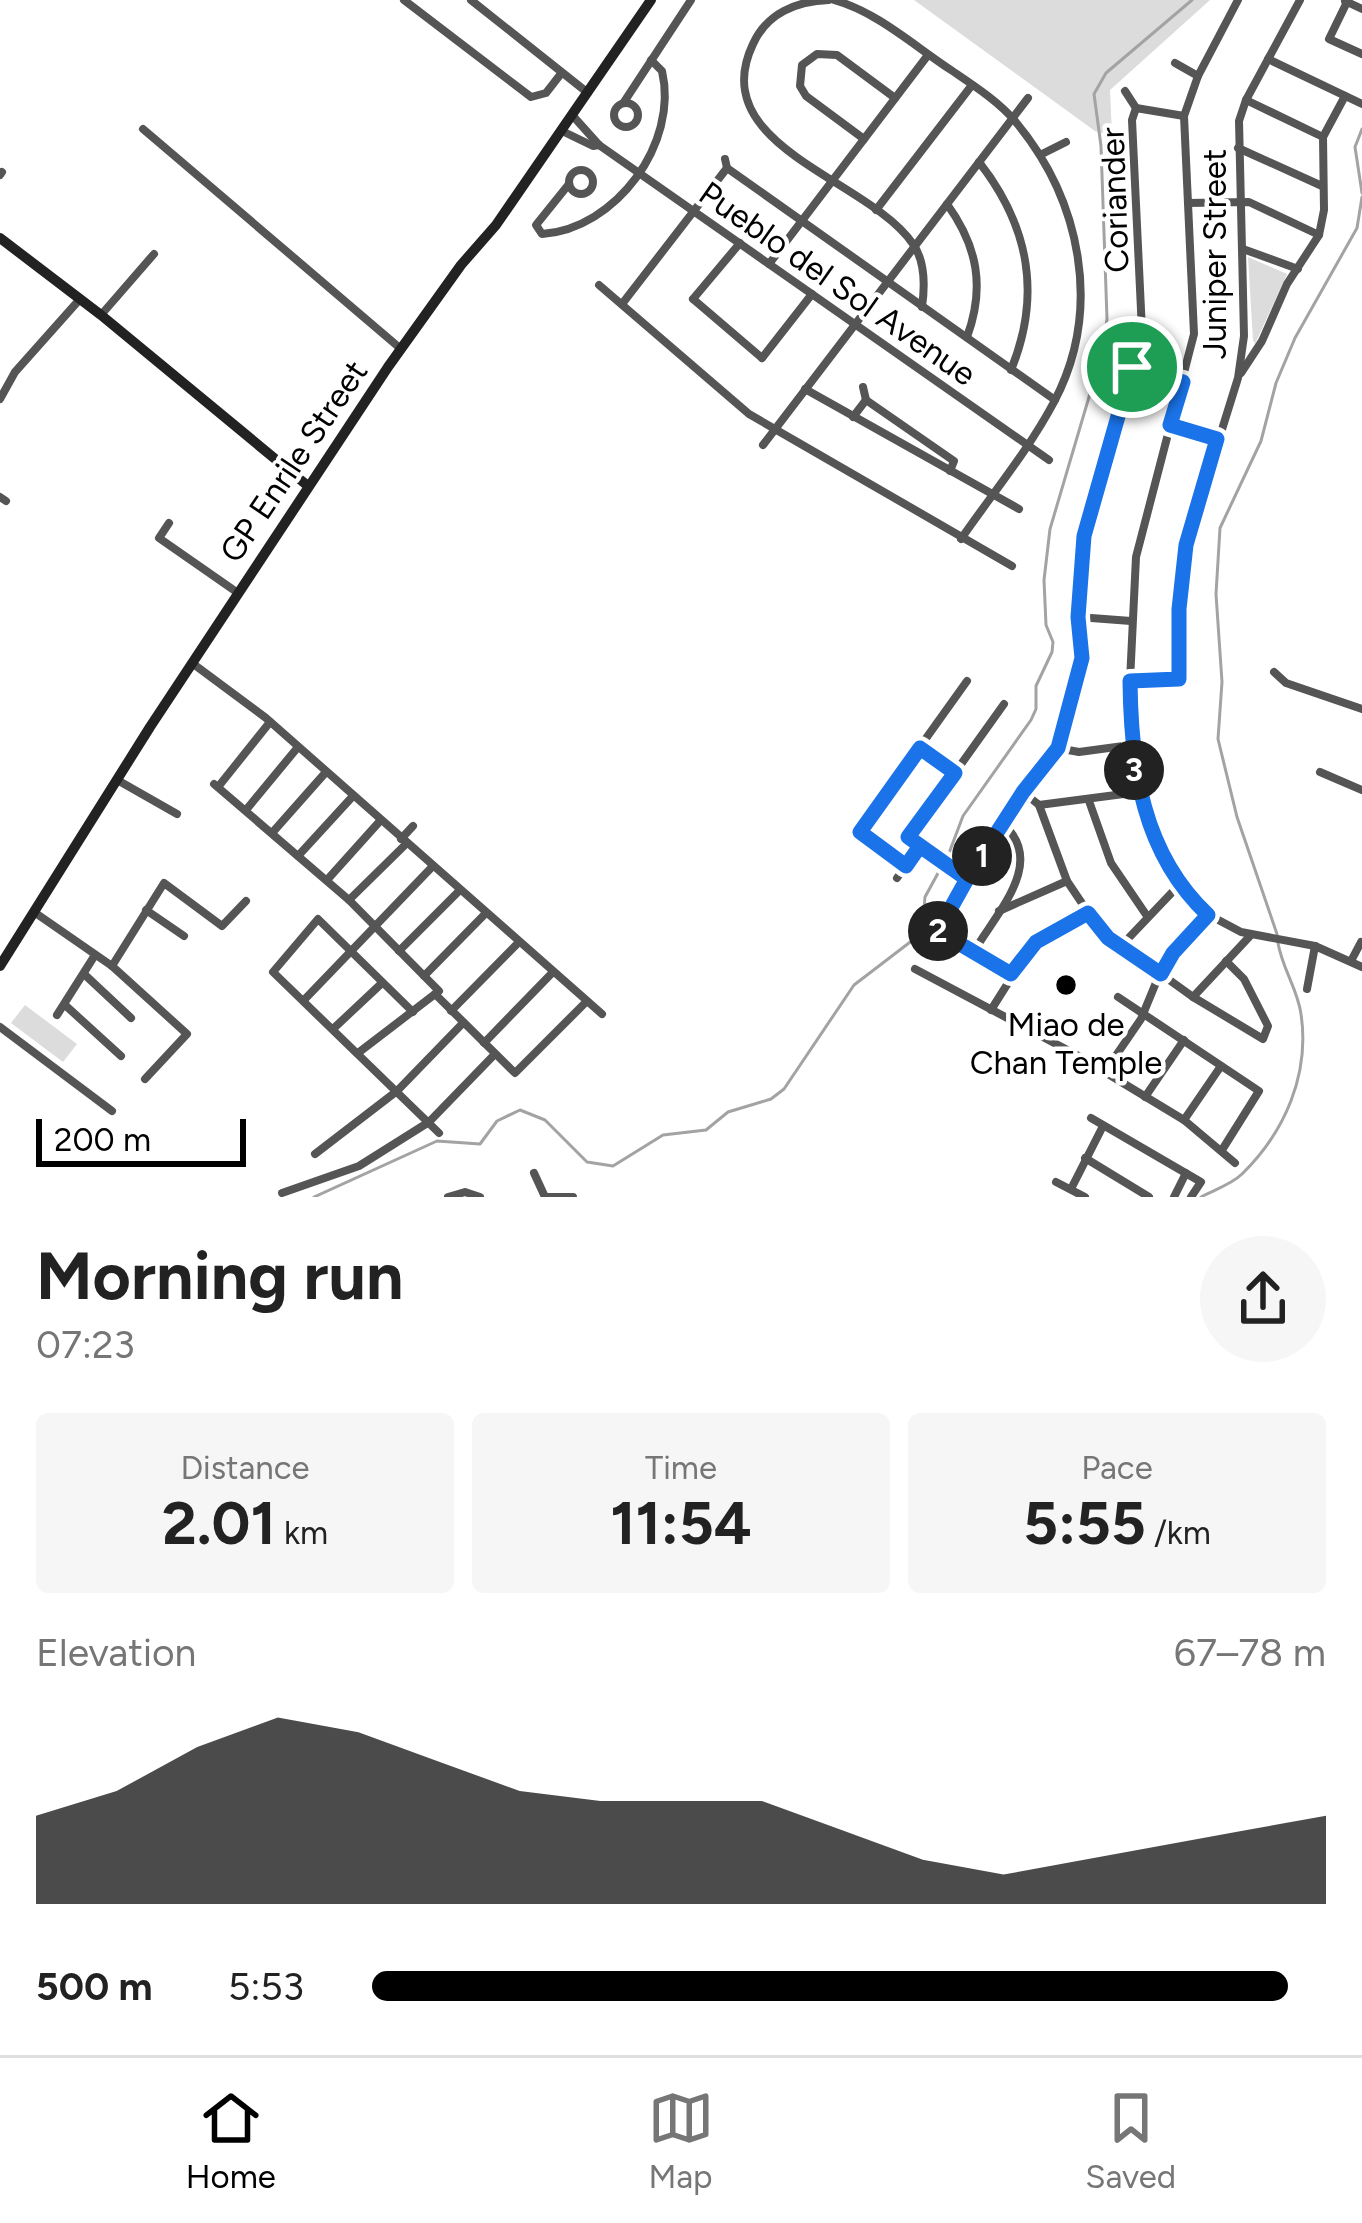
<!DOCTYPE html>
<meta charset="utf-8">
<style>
:root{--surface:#fff;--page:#f6f6f6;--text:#222;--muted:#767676;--line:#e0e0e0;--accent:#000}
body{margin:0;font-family:Figtree,sans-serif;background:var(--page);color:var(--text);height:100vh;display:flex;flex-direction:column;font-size:45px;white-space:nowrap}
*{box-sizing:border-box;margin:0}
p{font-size:39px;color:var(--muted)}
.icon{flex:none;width:66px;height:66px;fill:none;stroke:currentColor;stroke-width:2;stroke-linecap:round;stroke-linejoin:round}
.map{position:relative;height:1197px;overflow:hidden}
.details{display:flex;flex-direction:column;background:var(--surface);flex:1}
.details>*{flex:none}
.scale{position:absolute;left:36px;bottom:30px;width:210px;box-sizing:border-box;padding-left:12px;border:6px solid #000;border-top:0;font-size:33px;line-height:42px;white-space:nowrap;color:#000;-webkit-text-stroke:9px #fff;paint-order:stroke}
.pin{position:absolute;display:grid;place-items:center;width:102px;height:102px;color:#fff;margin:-51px;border:6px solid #fff;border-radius:50%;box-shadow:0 3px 12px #0007}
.km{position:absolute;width:60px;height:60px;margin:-30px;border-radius:50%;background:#222;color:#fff;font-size:33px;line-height:60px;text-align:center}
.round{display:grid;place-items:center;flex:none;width:126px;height:126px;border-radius:63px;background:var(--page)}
.headline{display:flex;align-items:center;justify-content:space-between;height:204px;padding:0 36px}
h1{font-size:66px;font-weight:700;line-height:90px}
.stats{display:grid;grid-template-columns:repeat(3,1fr);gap:18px;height:204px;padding:12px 36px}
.stats div{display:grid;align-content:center;border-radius:12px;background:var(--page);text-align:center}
.stats b{font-size:60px;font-weight:700}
.stats small{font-size:33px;font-weight:400}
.stats p{font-size:33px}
.chart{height:336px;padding:24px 36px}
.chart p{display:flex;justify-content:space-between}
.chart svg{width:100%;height:216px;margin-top:12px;fill:var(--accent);opacity:.7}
ul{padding:0 36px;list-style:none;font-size:39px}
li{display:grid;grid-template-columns:192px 144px 1fr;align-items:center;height:90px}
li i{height:30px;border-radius:15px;background:var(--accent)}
.tab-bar{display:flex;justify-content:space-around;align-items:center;height:168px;border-top:3px solid var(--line);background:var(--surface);font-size:33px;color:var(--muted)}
.tab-bar a{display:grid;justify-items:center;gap:6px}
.tab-bar .active{color:var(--accent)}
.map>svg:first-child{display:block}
.green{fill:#dcdcdc}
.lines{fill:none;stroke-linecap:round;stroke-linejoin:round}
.stream{stroke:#a3a3a3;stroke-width:3}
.street{stroke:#555;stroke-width:8}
.secondary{stroke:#222;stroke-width:10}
.route-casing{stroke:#fff;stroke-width:24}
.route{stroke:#1a73e8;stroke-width:15}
.poi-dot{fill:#000;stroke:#fff;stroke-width:4.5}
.labels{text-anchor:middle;stroke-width:9;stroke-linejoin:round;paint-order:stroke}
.street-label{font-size:33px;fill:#000;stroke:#fff}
.poi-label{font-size:33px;fill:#000;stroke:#fff}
</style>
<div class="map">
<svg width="1362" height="1197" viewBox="0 0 1362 1197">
<rect width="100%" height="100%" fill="#fff"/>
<!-- green -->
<g class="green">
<path d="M 914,0 L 1210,0 L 1110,90 L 1112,136 L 1095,131 Z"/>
<path d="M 1248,257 L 1287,274 L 1255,344 L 1253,340 Z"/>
<path d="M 25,1005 L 77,1044 L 63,1062 L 11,1023 Z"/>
</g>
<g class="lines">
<!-- stream -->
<g class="stream">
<path d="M 1362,193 L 1355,147 L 1362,129"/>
<path d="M 1277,934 L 1237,817 L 1218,739 L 1222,682 L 1216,594 L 1220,528 L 1261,441 L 1276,383 L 1295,338 L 1357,228 L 1362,197"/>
<path d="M 314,1197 L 437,1141 L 480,1144 L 497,1121 L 520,1110 L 545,1120 L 587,1162 L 613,1166 L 663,1135 L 706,1130 L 728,1112 L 771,1099 L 784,1089 L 854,985 L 922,933 L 925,897 L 949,853 L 963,816 L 1031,720 L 1036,709 L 1036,686 L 1052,652 L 1053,642 L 1046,625 L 1044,580 L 1050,529 L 1102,353 L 1107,319 L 1101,146 L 1094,94 L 1106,73 L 1192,0"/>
<path d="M 1201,1197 C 1214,1190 1232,1184 1242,1174 C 1285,1132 1310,1074 1301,1014 C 1298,990 1282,968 1278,943"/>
</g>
<!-- street -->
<g class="street">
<path d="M 404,0 L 531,97 L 546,93 L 560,75"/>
<path d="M 471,0 L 588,93"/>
<path d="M 829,0 C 797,1 767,13 753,44 C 704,147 869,179 913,244 C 925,261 925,286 922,307"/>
<path d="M 834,0 C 877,12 913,45 951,70 C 973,85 998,101 1015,121 C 1081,200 1103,309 1054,402 C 1028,451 992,494 961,539"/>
<path d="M 1238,0 L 1198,76 L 1184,116 L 1194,334 L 1136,557 L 1130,681 L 1133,770 L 1139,792 L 1169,863 L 1191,898 L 1209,915 L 1241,932 L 1315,946 L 1362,967"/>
<path d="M 1345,1 L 1362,9"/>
<path d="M 1347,2 L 1329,39 L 1362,54"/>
<path d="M 1268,59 L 1362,104"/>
<path d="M 1175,63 L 1198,76"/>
<path d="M 1125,91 L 1136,108"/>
<path d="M 1246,100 L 1323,137"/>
<path d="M 624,102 L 691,0"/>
<circle cx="626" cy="115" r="12"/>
<path d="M 573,116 L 599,145 L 1049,460"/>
<path d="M 143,129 L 401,349"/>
<path d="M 562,131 L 593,146 L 599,145"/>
<path d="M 864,139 L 806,96 L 800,86 L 802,65 L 817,54 L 837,55 L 895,98"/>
<path d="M 1238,148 L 1322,186"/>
<path d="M 1040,155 L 1066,142"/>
<path d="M 979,162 C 1029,226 1042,294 1011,370"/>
<path d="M 727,168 L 1055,400"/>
<circle cx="581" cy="182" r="12"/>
<path d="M 0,175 L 2,172"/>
<path d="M 569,184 L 536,225 L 542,234 C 616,229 679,143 662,71 L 651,60"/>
<path d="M 1188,203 L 1249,202 L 1319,235"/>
<path d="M 947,204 C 978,247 985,288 967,337"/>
<path d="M 876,210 L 972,85"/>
<path d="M 1243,249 L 1298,269"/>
<path d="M 769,264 L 928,55"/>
<path d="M 599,285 L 749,414 L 1012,566"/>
<path d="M 693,299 L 762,358"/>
<path d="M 693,299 L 740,243"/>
<path d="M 622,304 L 727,168 L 725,159"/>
<path d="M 101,315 L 154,254"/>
<path d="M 762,358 L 812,294"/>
<path d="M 1132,367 L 1183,382"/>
<path d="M 1241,373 L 1262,341 L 1287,284 L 1319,235 L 1324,210 L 1323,137 L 1345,96"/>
<path d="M 863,387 L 866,400"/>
<path d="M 805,389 L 1019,509"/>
<path d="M 0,399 L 15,372 L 80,299"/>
<path d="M 853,417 L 866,400 L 954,461 L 950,471"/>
<path d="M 1170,425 L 1218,438"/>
<path d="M 763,445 L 1028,98"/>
<path d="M 0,497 L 6,501"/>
<path d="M 169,523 L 159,538 L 238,593"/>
<path d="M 1078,617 L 1131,621"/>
<path d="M 192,663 L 266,718 L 602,1014"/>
<path d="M 1274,672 L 1286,683 L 1362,709"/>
<path d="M 1130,681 L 1176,682 L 1181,675 L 1179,609 L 1186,545 L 1238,378 L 1244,336 L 1239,121 L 1246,100 L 1300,0"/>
<path d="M 919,748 L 955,773"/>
<path d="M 1057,748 L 1079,752 L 1131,745"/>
<path d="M 1320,772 L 1362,790"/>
<path d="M 119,781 L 177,814"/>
<path d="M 214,784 L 349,900 L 439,991 L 358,1053"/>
<path d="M 218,787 L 270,722"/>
<path d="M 1023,792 L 1039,805 L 1139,792"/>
<path d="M 1089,801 L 1111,863 L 1147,916"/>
<path d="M 1039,805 L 1067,881 L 1100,930 L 1193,997 L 1263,1039 L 1268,1026 L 1244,979 L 1226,961"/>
<path d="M 246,810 L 298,747"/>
<path d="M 272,833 L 326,772"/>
<path d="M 401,839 L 413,826"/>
<path d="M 920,846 L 909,837 L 1004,704"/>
<path d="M 298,856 L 353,796"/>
<path d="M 906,866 L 859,832 L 967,681"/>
<path d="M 897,878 L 920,846 L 967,879"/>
<path d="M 327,880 L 380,821"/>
<path d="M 349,900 L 406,844"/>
<path d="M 146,910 L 184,936"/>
<path d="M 999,911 L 1067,881"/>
<path d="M 34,912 L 112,966 L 187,1034 L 145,1079"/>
<path d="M 1121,946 L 1181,883"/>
<path d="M 399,951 L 459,891"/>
<path d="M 973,953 C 996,913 1048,862 1002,823"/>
<path d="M 1351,961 L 1361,942"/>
<path d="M 112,966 L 164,883 L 222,926 L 246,901"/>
<path d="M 915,969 L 1075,1054 L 1184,1120 L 1235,1163"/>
<path d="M 84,974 L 131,1018"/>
<path d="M 1011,974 L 948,940 L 941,935 L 939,926 L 1002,823 L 1057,748 L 1078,676 L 1082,658 L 1080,564 L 1084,536 L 1142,331 L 1132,120 L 1136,108 L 1184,116"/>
<path d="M 424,976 L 485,914"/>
<path d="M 1307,989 L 1315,946"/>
<path d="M 435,994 L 515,1073 L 587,1001"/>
<path d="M 1118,997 L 1259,1091 L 1222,1150"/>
<path d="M 1193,997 L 1250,936"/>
<path d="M 304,1000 L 432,867"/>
<path d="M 65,1005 L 121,1056"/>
<path d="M 991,1010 L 1032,945 L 1088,913"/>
<path d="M 451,1011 L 519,942"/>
<path d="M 413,1012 L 318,919 L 273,972 L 439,1133"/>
<path d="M 57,1015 L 95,955"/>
<path d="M 0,1027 L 112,1111"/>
<path d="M 333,1029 L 382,983"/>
<path d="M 484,1043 L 553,972"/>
<path d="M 1104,1073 L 1141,1019 L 1162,968 L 1209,915"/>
<path d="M 1145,1097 L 1184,1040"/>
<path d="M 1091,1118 L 1201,1182 L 1191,1197"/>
<path d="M 1184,1120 L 1221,1066"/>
<path d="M 315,1154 L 397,1091 L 463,1023"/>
<path d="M 1085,1158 L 1149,1197"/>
<path d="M 534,1173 L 545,1197"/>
<path d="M 1056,1182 L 1085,1197"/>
<path d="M 1071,1189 L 1103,1126"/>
<path d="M 282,1193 L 359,1166 L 429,1122 L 495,1054"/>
<path d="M 448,1197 L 465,1192 L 480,1197"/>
<path d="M 547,1197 L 573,1197"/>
<path d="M 1174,1197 L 1186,1173"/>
</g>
<!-- secondary -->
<g class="secondary">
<path d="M 0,238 L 101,315 L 308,486"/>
<path d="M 0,966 L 150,727 L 388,367 L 461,265 L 496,225 L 651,0"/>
</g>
</g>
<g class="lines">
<!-- route casing -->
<g class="route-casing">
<path id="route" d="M 1132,367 L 1084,536 L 1078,617 L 1082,658 L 1058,748 L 1023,792 L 967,879 L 908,837 L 955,773 L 920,748 L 860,832 L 906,866 L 920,846 L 967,879 L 938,931 L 1011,974 L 1036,942 L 1088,913 L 1108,938 L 1161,974 L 1173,953 L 1208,915 C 1142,853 1131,767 1130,681 L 1179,679 L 1179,609 L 1186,545 L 1217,439 L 1170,425 L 1183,382 L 1132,367"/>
</g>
<!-- route -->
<use href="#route" class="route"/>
</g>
<!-- markers -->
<circle class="poi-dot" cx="1066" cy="985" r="12"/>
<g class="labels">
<!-- street labels -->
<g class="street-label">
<text transform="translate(1114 200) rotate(-92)" y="12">Coriander</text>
<text transform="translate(1214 254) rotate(-90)" y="12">Juniper Street</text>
<text transform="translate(838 283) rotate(35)" y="12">Pueblo del Sol Avenue</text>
<text transform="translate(293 461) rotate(-56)" y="12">GP Enrile Street</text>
</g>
<!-- poi labels -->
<g class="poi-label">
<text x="1066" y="1036">Miao de<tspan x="1066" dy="38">Chan Temple</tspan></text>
</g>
</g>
</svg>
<div class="scale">200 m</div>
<div class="pin" style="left:1132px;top:367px;background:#1e9e55"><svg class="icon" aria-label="arrive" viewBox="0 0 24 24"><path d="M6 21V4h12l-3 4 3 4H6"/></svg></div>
<b class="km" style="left:982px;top:856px">1</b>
<b class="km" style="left:938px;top:931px">2</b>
<b class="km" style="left:1134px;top:770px">3</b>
</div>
<section class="details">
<div class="headline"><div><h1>Morning run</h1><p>07:23</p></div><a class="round"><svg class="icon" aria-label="share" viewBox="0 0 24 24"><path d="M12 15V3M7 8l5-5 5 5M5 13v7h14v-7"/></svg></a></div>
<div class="stats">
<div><p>Distance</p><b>2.01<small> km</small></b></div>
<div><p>Time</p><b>11:54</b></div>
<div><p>Pace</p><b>5:55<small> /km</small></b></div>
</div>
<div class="chart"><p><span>Elevation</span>67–78 m</p>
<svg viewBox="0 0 160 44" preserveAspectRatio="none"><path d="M0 44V26L10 21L20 12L30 6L40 9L50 15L60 21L70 23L80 23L90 23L100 29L110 35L120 38L130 35L140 32L150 29L160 26V44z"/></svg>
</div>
<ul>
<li><b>500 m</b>5:53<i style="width:96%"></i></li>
</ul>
</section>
<nav class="tab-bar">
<a class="active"><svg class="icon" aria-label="home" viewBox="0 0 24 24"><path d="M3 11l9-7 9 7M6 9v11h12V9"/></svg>Home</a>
<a><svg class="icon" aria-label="map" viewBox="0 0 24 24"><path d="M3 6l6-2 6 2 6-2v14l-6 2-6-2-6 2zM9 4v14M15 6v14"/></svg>Map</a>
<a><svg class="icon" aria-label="saved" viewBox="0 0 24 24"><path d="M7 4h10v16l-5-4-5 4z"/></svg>Saved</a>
</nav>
